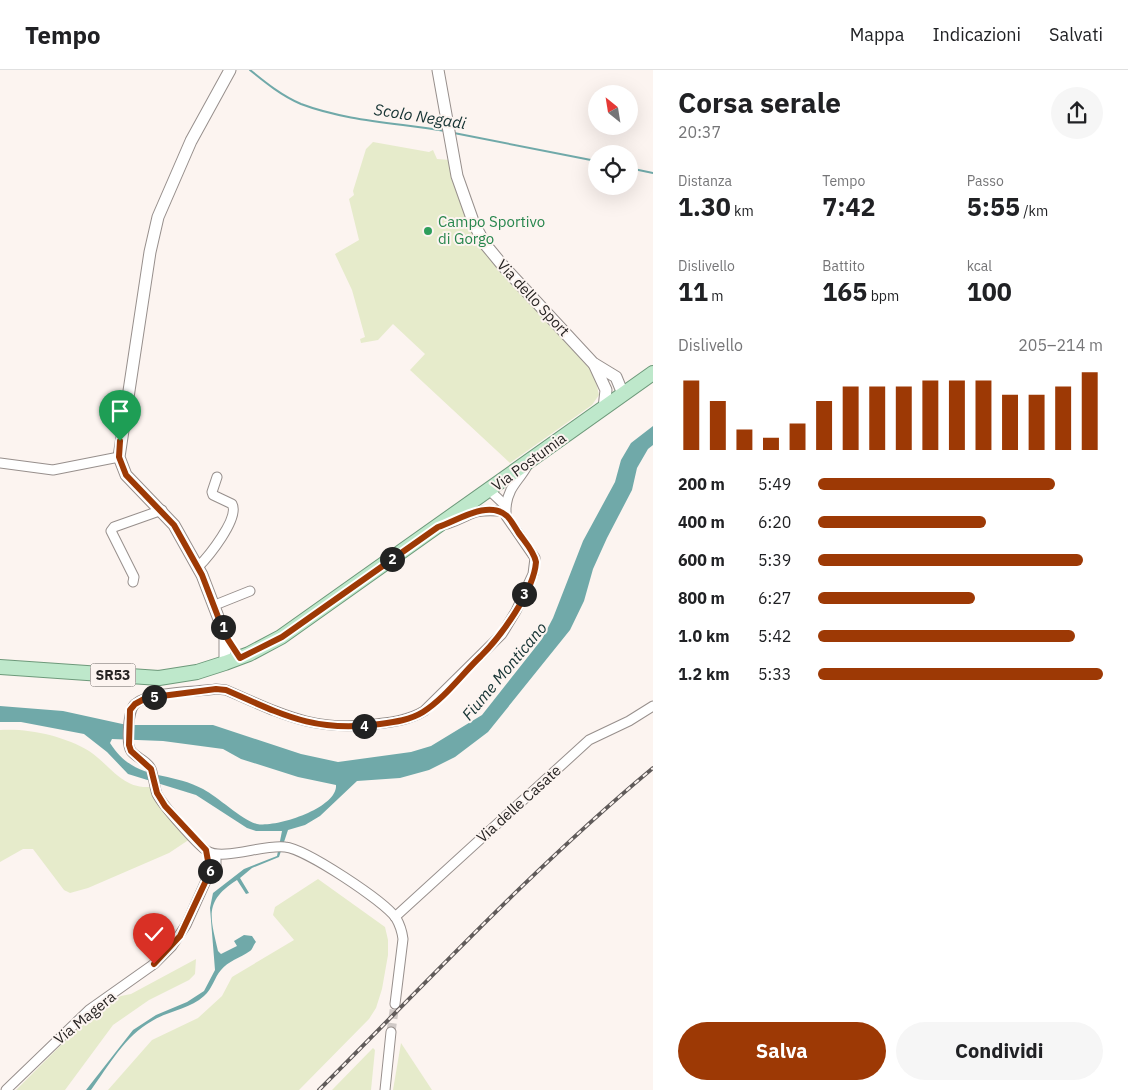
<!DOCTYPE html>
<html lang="it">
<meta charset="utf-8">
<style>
:root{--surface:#fff;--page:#f6f6f6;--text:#202124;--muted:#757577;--line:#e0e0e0;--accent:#9d3905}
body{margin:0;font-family:"IBM Plex Sans",sans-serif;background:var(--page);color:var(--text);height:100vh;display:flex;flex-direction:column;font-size:19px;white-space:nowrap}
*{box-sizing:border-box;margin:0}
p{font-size:16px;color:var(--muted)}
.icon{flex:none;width:28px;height:28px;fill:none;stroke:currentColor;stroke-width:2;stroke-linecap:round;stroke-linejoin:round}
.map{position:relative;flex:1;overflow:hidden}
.drawer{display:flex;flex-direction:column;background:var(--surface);width:475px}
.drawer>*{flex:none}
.needle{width:32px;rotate:330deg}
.buttons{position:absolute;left:588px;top:15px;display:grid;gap:10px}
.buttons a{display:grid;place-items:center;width:50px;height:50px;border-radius:50%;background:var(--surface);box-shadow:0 5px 20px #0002;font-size:25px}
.pin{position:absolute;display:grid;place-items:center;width:42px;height:42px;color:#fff;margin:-51px -21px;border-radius:50% 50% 50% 0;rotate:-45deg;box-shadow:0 0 5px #0007}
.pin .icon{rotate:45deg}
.km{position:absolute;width:25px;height:25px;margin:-12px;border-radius:50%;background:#222;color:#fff;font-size:14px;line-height:25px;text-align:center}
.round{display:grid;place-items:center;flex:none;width:52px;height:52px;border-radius:26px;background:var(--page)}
.headline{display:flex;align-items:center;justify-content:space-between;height:85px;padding:0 25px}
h1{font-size:28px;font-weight:800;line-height:38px}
.stats{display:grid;grid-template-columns:repeat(3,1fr);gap:8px;height:85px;padding:5px 25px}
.stats div{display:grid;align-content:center}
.stats b{font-size:25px;font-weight:800}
.stats small{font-size:14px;font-weight:400}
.stats p{font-size:14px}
.chart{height:140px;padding:10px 25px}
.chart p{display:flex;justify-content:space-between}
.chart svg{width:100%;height:90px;margin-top:5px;stroke:var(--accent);stroke-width:6}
.cta{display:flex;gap:10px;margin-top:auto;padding:10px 25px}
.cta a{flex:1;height:58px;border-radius:30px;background:var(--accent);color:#fff;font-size:20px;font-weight:800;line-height:58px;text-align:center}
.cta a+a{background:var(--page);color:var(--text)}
ul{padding:0 25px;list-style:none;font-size:16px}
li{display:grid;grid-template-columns:80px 60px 1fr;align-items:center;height:38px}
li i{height:12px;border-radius:6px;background:var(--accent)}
header{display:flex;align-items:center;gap:30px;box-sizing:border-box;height:70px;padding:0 25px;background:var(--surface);border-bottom:1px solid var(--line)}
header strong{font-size:24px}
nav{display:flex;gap:28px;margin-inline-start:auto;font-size:18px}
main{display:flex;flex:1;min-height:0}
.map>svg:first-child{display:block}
.green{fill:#e6ebcb}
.water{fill:#70a9a9;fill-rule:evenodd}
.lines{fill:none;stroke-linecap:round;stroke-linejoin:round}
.stream{stroke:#70a9a9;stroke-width:2}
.minor-tunnel{stroke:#d1cac7;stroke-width:9;stroke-dasharray:9 4.5;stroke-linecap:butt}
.minor-casing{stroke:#978f8c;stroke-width:11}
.tertiary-casing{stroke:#978f8c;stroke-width:13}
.primary-casing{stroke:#6d997a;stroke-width:16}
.minor{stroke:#fff;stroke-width:9}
.tertiary{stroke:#fff;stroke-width:11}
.primary{stroke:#bee8cb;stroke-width:14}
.rail-casing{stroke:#605b5a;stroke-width:4}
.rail{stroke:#fcf4f0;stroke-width:2;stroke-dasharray:5.5;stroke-linecap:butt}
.route-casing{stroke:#fff;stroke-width:10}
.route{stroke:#9d3905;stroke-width:6}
.leisure-dot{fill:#2e9e5b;stroke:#fcf4f0;stroke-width:2}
.labels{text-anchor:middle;stroke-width:4;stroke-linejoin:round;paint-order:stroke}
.shield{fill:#fcf4f0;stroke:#676260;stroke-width:1}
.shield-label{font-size:14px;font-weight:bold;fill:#272423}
.leisure-label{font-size:15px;fill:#27864d;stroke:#fcf4f0;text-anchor:start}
.street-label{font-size:15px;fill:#272423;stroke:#fcf4f0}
.water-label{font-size:16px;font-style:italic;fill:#143232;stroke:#fcf4f0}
</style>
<header>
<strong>Tempo</strong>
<nav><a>Mappa</a><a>Indicazioni</a><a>Salvati</a></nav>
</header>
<main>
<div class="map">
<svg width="653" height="1020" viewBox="0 0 653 1020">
<rect width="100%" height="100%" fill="#fcf4f0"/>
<!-- green -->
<g class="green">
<path d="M 373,72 L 429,82 L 433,80 L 437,89 L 450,90 L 464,140 L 565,271 L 594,304 L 599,325 L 592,335 L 510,393 L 410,300 L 425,284 L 393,254 L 378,270 L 361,273 L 360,269 L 365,267 L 352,220 L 335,184 L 359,170 L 349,129 L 354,125 L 353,121 L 366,79 Z"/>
<path d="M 0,660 C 28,658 65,666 89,681 C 110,695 122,719 150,717 L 154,726 L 190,769 L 169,783 L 88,818 L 70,823 L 64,820 L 33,779 L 23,779 L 0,792 Z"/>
<path d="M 318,809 L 385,857 L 388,870 L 388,885 L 382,919 L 376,938 L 369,949 L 299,1020 L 108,1020 L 152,970 L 198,948 L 222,926 L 232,907 L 294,870 L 273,845 L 275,837 Z"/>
<path d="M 196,889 L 195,904 L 189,910 L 149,930 L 113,955 L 65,1020 L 16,1020 L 74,962 L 113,930 L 121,926 L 131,924 Z"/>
<path d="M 401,973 L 432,1020 L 393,1020 Z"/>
<path d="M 373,978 L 375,980 L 371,1020 L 332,1020 Z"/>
</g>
<!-- water -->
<path class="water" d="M 653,356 L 653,375 L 648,379 L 637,398 L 632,420 L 607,468 L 593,499 L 584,531 L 570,560 L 488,662 L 455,687 L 429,700 L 400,708 L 357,711 L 320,746 L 305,755 L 288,760 L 279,787 L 252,798 L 240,808 L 249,823 L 246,824 L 237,810 C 204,831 210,846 218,881 L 221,884 L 237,876 L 234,871 L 244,865 L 252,866 L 256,872 C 253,875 253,879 250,881 C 240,888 228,891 221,900 C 214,908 213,918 204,926 C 190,939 168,941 152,951 C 125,966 109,995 91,1020 L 86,1020 L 133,960 L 156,945 L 187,932 L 204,921 L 215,900 L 210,838 L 213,823 L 244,799 L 277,786 L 282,761 L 256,761 L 247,758 L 196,725 L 128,704 L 107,682 L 84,664 L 21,652 L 0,652 L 0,636 L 63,641 L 127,655 L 213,655 L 301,684 L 338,692 L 411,682 L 431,676 L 482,645 L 542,569 L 553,548 L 583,471 L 615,412 L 621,390 L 631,373 ZM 112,669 L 163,671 L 223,679 L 241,689 L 298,707 L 336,715 C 338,738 276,758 257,754 C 242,750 218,727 203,719 C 167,700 135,712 110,673 Z"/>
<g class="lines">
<!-- stream -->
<g class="stream">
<path d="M 250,0 C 266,13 282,26 301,34 C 346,51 397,53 445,61"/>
<path d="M 454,63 L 596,91"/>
<path d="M 629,98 L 653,103"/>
</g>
<!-- minor-tunnel -->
<path class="minor-tunnel" d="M 391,962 L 395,934"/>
<!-- minor casing -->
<g class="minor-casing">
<g id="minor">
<path d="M 0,393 L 53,400 L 119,387"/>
<path d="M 506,436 C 509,416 518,412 527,396"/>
<path d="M 447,454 C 472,446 470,439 499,441"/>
<path d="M 198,497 C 208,487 240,448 232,434 L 213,425 L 212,422 L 217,407"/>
<path d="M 133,512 L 134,507 L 111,461 L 114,457 L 162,440"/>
<path d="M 215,535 L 250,521"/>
<path d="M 395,847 L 589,670 L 629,651 L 653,636"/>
<path d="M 395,934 L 403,869 C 402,861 400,855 396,848 C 384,831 306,779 285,777 C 264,774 223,791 207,781 C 197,774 163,736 157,724 C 154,716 154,707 151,699 C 147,690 136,688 131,681 C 126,674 128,640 135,634 C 149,621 197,622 216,619 L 226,620 C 282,644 313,662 376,654 C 393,652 409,650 424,641 L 502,564 L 516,541 L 533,504 L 535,488 L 506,446 L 506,436 L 489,420"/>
<path d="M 6,1020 L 89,940 L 154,894 L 172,876 L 186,855 L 210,802 L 216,795 L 216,785"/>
<path d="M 385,1020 L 391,962"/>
</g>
</g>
<!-- tertiary casing -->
<g class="tertiary-casing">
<g id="tertiary">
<path d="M 438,0 L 457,106 L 474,154 L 485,174 L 504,197 L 593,293 L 616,307 L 623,324"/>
<path d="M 594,294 L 606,320 L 604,338"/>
<path d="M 225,593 L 225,565 L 202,505 L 174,455 L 126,405 L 119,387 L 150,182 L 158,147 L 191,71 L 230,0"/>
</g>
</g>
<!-- primary casing -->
<g class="primary-casing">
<path id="primary" d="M 0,597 L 159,608 L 197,602 L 225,593 L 249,584 L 281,567 L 653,303"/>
</g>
<!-- minor -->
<use href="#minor" class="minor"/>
<!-- tertiary -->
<use href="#tertiary" class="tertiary"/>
<!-- primary -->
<use href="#primary" class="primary"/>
<!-- rail casing -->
<g class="rail-casing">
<path id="rail" d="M 319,1020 C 428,911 534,797 653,698"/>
</g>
<!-- rail -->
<use href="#rail" class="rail"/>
</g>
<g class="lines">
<!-- route casing -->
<g class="route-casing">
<path id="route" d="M 120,371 L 119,387 L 126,405 L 174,455 L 202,505 L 225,565 L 240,588 L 282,567 L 438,457 C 457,451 488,429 507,446 C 511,450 515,457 518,462 C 524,471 534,481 536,492 C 534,521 501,566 481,586 C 462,604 445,628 423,642 C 410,650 395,652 380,654 C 315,663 283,645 226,620 L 216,619 L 146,628 L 135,634 L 130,640 L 129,675 L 131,681 L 151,699 L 157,723 L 165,736 L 206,780 L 210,802 L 180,866 L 154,894"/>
</g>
<!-- route -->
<use href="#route" class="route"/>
</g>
<!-- markers -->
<circle class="leisure-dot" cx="428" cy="161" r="5"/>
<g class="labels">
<!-- shield labels -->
<rect class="shield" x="90.5" y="593.5" width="45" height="23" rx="4"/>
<g class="shield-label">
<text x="113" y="610">SR53</text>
</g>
<!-- leisure labels -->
<g class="leisure-label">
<text x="438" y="157">Campo Sportivo<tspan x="438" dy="17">di Gorgo</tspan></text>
</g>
<!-- street labels -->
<g class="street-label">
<text transform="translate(533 228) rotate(47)" y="5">Via dello Sport</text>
<text transform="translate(529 392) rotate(-36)" y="5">Via Postumia</text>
<text transform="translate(519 734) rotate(-42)" y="5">Via delle Casate</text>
<text transform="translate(85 948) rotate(-39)" y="5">Via Magera</text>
</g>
<!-- water labels -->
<g class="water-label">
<text transform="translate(420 46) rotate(9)" y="6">Scolo Negadi</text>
<text transform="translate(504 601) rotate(-50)" y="6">Fiume Monticano</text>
</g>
</g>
</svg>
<div class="buttons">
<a><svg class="needle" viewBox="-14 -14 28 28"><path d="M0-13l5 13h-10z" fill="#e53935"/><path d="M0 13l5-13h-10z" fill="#757577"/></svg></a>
<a><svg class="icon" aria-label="locate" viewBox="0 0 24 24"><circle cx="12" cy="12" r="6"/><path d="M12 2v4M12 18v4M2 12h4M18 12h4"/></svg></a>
</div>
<div class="pin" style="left:120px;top:371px;background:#1e9e55"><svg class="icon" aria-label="arrive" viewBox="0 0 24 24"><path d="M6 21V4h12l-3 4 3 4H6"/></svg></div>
<div class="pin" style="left:154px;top:894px;background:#d93025"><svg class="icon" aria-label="check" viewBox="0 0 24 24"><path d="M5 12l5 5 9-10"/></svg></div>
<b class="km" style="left:223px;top:557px">1</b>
<b class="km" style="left:392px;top:489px">2</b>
<b class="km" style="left:524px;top:524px">3</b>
<b class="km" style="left:364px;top:656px">4</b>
<b class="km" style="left:154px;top:627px">5</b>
<b class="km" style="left:210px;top:801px">6</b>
</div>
<section class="drawer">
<div class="headline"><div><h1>Corsa serale</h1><p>20:37</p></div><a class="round"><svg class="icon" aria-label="share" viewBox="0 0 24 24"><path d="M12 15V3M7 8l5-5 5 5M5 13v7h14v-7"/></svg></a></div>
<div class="stats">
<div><p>Distanza</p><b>1.30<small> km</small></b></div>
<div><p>Tempo</p><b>7:42</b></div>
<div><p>Passo</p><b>5:55<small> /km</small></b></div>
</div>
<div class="stats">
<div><p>Dislivello</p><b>11<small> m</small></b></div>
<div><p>Battito</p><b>165<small> bpm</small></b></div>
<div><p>kcal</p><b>100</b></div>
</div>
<div class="chart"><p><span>Dislivello</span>205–214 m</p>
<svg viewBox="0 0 160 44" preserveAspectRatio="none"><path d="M5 44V10M15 44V20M25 44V34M35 44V38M45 44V31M55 44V20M65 44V13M75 44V13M85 44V13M95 44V10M105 44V10M115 44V10M125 44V17M135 44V17M145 44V13M155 44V6"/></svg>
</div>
<ul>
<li><b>200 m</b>5:49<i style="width:83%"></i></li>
<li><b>400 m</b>6:20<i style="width:59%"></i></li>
<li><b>600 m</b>5:39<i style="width:93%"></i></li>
<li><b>800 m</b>6:27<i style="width:55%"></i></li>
<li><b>1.0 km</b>5:42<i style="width:90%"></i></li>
<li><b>1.2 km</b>5:33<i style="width:100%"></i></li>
</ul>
<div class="cta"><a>Salva</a><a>Condividi</a></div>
</section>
</main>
